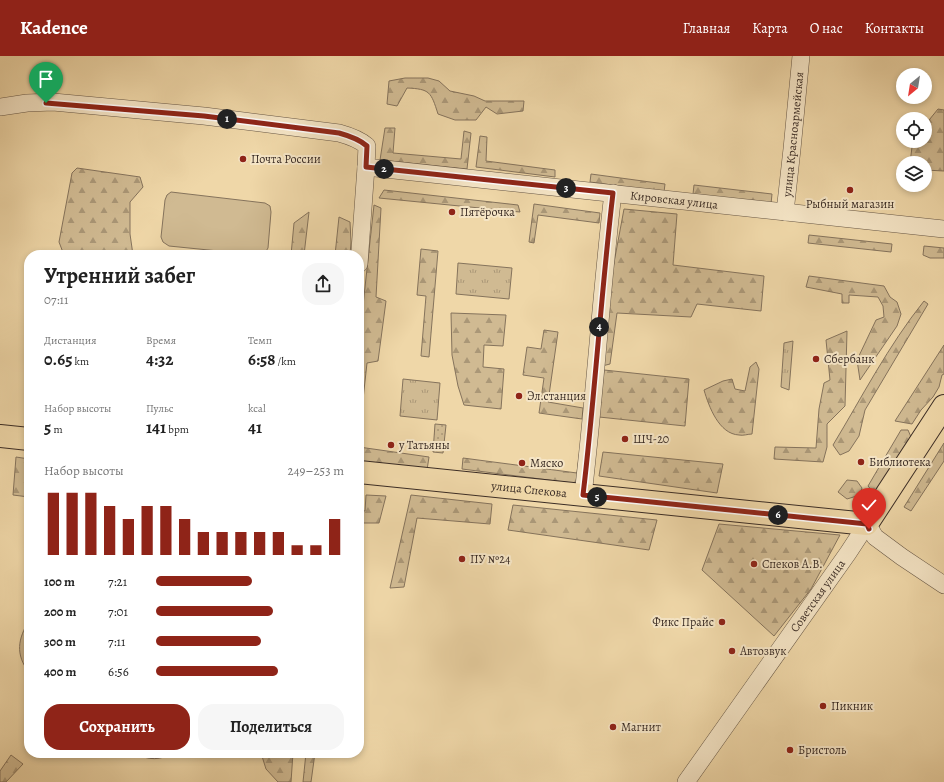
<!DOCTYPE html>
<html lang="ru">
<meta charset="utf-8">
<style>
:root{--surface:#fff;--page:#f6f6f6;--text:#222;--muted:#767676;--accent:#8f2418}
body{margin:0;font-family:Alegreya,serif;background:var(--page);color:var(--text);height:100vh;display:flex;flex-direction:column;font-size:15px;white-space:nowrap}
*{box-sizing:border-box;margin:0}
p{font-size:13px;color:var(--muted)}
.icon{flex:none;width:22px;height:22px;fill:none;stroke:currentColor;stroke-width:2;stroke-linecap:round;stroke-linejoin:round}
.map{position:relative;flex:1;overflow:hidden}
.side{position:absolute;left:24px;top:194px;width:340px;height:508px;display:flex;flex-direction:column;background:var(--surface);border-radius:16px;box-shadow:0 2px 6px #0003}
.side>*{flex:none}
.needle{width:26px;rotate:210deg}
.buttons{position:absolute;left:896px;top:12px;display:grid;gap:8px}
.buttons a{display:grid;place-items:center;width:36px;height:36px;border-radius:50%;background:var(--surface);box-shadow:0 2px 6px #0003;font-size:20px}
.pin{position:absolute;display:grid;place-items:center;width:34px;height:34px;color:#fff;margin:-41px -17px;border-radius:50% 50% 50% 0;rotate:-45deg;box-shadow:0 0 4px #0007}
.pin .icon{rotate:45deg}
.km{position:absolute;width:20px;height:20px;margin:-10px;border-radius:50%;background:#222;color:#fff;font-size:11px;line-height:20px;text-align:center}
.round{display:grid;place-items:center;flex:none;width:42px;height:42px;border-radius:16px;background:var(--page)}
.overview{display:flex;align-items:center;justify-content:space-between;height:68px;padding:0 20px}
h1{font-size:22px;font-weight:600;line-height:30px}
.stats{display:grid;grid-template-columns:repeat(3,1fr);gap:6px;height:68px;padding:4px 20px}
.stats div{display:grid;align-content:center}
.stats b{font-size:17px;font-weight:600}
.stats small{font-size:11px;font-weight:400}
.stats p{font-size:11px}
.chart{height:112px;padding:8px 20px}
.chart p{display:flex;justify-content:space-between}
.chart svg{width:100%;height:72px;margin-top:4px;stroke:var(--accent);stroke-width:6}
.button{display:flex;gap:8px;margin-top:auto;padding:8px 20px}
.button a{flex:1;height:46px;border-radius:16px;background:var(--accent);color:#fff;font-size:16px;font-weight:600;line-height:46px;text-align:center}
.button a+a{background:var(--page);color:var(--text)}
ul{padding:0 20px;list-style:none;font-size:13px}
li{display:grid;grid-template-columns:64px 48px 1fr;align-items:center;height:30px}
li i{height:10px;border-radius:5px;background:var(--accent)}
header{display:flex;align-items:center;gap:24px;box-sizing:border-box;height:56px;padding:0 20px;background:var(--accent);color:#fff}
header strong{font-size:19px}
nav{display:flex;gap:22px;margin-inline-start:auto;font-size:14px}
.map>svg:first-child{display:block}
.grass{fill:url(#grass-dots);stroke:#85735c}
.forest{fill:url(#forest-firs);stroke:#85735c}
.park{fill:url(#park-tufts);stroke:#85735c}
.pitch{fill:#d0ba92;stroke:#85735c}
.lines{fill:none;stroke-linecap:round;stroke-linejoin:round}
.minor-casing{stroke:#675746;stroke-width:18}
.major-casing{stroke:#3a2c25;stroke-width:24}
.minor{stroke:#f5e5c6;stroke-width:17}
.major{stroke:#efd7a8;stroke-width:22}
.route-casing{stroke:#fff;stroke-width:8}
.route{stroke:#8f2418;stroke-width:5}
.poi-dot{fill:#8f2418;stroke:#f5e5c6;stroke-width:1.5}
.labels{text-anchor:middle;stroke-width:4;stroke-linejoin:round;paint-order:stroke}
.street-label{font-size:12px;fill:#3a2c25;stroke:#f5e5c6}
.poi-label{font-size:12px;fill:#3a2c25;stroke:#f5e5c6;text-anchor:start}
</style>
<header>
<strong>Kadence</strong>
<nav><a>Главная</a><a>Карта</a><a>О нас</a><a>Контакты</a></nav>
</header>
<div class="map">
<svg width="944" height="726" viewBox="0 0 944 726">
<defs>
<pattern id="grass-dots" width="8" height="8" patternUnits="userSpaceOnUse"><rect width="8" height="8" fill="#d0ba92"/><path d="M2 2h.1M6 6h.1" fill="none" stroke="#aa9777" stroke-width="1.8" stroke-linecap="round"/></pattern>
<pattern id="forest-firs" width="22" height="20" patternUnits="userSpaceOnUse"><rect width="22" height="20" fill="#d0ba92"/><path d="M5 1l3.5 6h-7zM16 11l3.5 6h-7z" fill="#aa9777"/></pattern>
<pattern id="park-tufts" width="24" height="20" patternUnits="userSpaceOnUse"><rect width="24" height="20" fill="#d0ba92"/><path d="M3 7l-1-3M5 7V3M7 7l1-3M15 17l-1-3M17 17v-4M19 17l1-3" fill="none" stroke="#aa9777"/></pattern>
</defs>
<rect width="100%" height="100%" fill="#efd7a8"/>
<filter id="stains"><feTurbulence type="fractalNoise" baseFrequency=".005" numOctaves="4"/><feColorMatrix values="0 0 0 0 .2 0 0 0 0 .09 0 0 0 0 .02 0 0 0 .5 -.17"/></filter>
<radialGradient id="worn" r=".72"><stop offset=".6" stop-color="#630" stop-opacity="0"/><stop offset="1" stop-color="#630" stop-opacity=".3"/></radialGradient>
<!-- grass -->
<path class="grass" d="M 435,368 L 446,369 L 443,397 L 433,396 Z"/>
<!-- forest -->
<g class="forest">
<path d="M 405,22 L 428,22 L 439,25 L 450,35 L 474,40 L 485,45 L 524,45 L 523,55 L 497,58 L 486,51 L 476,64 L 455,64 L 438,58 C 431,36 430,33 407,32 L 397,50 L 387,48 L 389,25 Z"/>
<path d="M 938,53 L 944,54 L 944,115 L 925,114 L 925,107 L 910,107 L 912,91 L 915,85 L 925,85 L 925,69 Z"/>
<path d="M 385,72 L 395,72 L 393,97 L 461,103 L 464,75 L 471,77 L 467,113 L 380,104 Z"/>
<path d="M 480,80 L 487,81 L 486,105 L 555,114 L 555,121 L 476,111 Z"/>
<path d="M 77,112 L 140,121 L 143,131 L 130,146 L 130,178 L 133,199 L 64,199 L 59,186 L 72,117 Z"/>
<path d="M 591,118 L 665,128 L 664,136 L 590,126 Z"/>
<path d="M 694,129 L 772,138 L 771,148 L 693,138 Z"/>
<path d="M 384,134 L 518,149 L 520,156 L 379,142 Z"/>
<path d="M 534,148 L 600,157 L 599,167 L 538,159 L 534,187 L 529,186 Z"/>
<path d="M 374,149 L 381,152 L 376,241 L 386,245 L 378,305 L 367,307 L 359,380 L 359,286 Z"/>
<path d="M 624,153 L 677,158 L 673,209 L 764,220 L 761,255 L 697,248 L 691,261 L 617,257 L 610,308 L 602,310 L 608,239 Z"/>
<path d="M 309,156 L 304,199 L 291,199 L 294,167 Z"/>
<path d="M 339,161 L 350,166 L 351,186 L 350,199 L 335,199 Z"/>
<path d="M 809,179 L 892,188 L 891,196 L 808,187 Z"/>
<path d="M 924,190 L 944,192 L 944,202 L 930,202 L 923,199 Z"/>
<path d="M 421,193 L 438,195 L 429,301 L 421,300 L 426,240 L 417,239 Z"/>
<path d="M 809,220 L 884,230 L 890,241 L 897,246 L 901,258 L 897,270 L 860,324 L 857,304 L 876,264 L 884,261 L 883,250 L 878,241 L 849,239 L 849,247 L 842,247 L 842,238 L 806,231 Z"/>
<path d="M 924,245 L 928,248 L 865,354 L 859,380 L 849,395 L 840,399 L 833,389 C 862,341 888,290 924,245 Z"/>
<path d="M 451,257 L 506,259 L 503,290 L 484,289 L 483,311 L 504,313 L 501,353 L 464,349 L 458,330 L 452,299 Z"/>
<path d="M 544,274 L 558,276 L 548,346 L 583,352 L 582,363 L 539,357 L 544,322 L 523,319 L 527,291 L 541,293 Z"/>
<path d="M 847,275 L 845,350 L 827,368 L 827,391 L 823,406 L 774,403 L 775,391 L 816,392 L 819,353 L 824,327 L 830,324 L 826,284 Z"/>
<path d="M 944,289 L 944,318 L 942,319 L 939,331 L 933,341 L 921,354 L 912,368 L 895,365 Z"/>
<path d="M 756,306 L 759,313 L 752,378 C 748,378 743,380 739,379 C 719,378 709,351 704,334 L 723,325 L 732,323 L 735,333 L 745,335 L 750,311 Z"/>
<path d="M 604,314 L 689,323 L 685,370 L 599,361 Z"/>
<path d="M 901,374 L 908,374 L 911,381 L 879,433 L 873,436 L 868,430 Z"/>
<path d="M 582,378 L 580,428 L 462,413 L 463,402 L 577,417 Z"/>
<path d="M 944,387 L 944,405 L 911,455 L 904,451 Z"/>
<path d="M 359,391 L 429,401 L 427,414 L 359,406 Z"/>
<path d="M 603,396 L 723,408 L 717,437 L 599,420 Z"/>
<path d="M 16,401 L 29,403 L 29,441 L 13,439 Z"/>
<path d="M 847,424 L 857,425 L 862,432 L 860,439 L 847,443 L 838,436 Z"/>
<path d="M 366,439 L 386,440 L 379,467 L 359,467 L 359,454 L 365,455 Z"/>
<path d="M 411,439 L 492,448 L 490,468 L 417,462 L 404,531 L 390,532 Z"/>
<path d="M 513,449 L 657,464 L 649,494 L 508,474 Z"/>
<path d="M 719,468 L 840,479 L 811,533 L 774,580 L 702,514 Z"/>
<path d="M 261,697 L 293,697 L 291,726 L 278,726 L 266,713 Z"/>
<path d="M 306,697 L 315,697 L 311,726 L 303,726 Z"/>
<path d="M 11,699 L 23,708 L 6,726 L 0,726 L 0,715 Z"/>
</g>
<!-- park -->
<g class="park">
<path d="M 458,207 L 512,212 L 509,243 L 456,238 Z"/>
<path d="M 793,285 L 789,334 L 781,331 L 784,287 Z"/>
<path d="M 403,323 L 440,327 L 437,364 L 400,360 Z"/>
</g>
<!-- pitch -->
<g class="pitch">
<path d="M 171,136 L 265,147 L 270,150 L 271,156 L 268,192 L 265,197 L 258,199 L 169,190 L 163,186 L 161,181 L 165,144 L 167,139 Z"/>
<path d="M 29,565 L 29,616 C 15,599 18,582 29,565 Z"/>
<path d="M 134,697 L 175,697 C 159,704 150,705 134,697 Z"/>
</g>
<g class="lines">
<!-- minor casing -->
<g class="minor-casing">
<g id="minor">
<path id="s1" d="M 0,51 L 27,47 L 53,46 L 204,60 L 339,77 C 350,80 359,83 367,90 L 366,111 L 944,173"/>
<path id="s2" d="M 785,156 L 792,93 L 801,0"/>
<path d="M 359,208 L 366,111"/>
<path d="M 583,439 C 595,339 601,237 613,137"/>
<path d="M 867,468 L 875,481 L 902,501 L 944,529"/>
<path id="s3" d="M 686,726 L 848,497 L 867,468"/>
</g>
</g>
<!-- major casing -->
<g class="major-casing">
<g id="major">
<path d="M 0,380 L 29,383"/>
<path id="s4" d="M 359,416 L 867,468 L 944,350"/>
</g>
</g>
<!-- minor -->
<use href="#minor" class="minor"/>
<!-- major -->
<use href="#major" class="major"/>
</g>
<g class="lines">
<!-- route casing -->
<g class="route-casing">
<path id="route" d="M 46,47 L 204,60 L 339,77 C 350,80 359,83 367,90 L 366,111 L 613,137 C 601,237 595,339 583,439 L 867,468 L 869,473"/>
</g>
<!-- route -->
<use href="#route" class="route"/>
</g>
<!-- markers -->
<g class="poi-dot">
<circle cx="243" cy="103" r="4"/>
<circle cx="850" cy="134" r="4"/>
<circle cx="452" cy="156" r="4"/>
<circle cx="816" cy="303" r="4"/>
<circle cx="519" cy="340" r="4"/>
<circle cx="625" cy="383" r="4"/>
<circle cx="391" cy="389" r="4"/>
<circle cx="861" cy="406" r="4"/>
<circle cx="522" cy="407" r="4"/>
<circle cx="462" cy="503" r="4"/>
<circle cx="754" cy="508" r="4"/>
<circle cx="722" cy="566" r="4"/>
<circle cx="732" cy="595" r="4"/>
<circle cx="823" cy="650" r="4"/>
<circle cx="613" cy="671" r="4"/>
<circle cx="790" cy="694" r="4"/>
</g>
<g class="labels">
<!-- street labels -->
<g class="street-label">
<text dy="4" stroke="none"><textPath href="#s2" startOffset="78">улица Красноармейская</textPath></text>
<text dy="4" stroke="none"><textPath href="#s1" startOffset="703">Кировская улица</textPath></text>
<text dy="4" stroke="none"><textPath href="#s4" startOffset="171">улица Спекова</textPath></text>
<text dy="4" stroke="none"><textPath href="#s3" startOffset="228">Советская улица</textPath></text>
</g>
<!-- poi labels -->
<g class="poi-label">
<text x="251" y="107">Почта России</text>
<text x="850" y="152" text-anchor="middle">Рыбный магазин</text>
<text x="460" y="160">Пятёрочка</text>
<text x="824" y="307">Сбербанк</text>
<text x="527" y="344">Эл.станция</text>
<text x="633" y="387">ШЧ-20</text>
<text x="399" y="393">у Татьяны</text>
<text x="869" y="410">Библиотека</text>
<text x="530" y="411">Мяско</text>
<text x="470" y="507">ПУ №24</text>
<text x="762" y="512">Спеков А.В.</text>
<text x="714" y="570" text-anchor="end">Фикс Прайс</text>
<text x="740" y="599">Автозвук</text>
<text x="831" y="654">Пикник</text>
<text x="621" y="675">Магнит</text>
<text x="798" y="698">Бристоль</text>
</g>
</g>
<rect width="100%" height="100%" filter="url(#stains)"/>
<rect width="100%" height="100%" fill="url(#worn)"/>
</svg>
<div class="buttons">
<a><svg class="needle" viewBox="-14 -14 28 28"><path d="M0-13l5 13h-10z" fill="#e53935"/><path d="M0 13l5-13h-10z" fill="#767676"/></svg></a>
<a><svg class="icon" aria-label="locate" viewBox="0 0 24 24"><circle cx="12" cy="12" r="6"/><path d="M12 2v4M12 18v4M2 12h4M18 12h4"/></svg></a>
<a><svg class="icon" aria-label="layers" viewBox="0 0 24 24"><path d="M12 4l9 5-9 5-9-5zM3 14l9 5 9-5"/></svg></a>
</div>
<div class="pin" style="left:46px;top:47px;background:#1e9e55"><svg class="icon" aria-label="arrive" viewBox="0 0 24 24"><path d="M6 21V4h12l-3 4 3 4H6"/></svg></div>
<div class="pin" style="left:869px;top:473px;background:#d93025"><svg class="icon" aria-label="check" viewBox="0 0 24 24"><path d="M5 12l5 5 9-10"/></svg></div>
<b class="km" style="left:227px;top:63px">1</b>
<b class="km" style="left:384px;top:113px">2</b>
<b class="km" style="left:566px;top:132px">3</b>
<b class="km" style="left:599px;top:271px">4</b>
<b class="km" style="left:597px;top:441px">5</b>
<b class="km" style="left:778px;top:459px">6</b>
<section class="side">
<div class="overview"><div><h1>Утренний забег</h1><p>07:11</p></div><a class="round"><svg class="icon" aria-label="share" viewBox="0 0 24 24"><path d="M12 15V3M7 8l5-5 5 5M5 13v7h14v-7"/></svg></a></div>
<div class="stats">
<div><p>Дистанция</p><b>0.65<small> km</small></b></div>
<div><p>Время</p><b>4:32</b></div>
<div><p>Темп</p><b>6:58<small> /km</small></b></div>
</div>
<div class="stats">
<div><p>Набор высоты</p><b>5<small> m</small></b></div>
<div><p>Пульс</p><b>141<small> bpm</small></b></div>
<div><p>kcal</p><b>41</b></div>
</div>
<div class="chart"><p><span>Набор высоты</span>249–253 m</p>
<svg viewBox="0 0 160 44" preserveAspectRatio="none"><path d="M5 44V6M15 44V6M25 44V6M35 44V14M45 44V22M55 44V14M65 44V14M75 44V22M85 44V30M95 44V30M105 44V30M115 44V30M125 44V30M135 44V38M145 44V38M155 44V22"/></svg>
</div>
<ul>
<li><b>100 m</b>7:21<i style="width:51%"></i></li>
<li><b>200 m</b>7:01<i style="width:62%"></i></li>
<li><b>300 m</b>7:11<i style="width:56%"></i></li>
<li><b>400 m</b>6:56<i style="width:65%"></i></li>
</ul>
<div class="button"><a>Сохранить</a><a>Поделиться</a></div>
</section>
</div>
